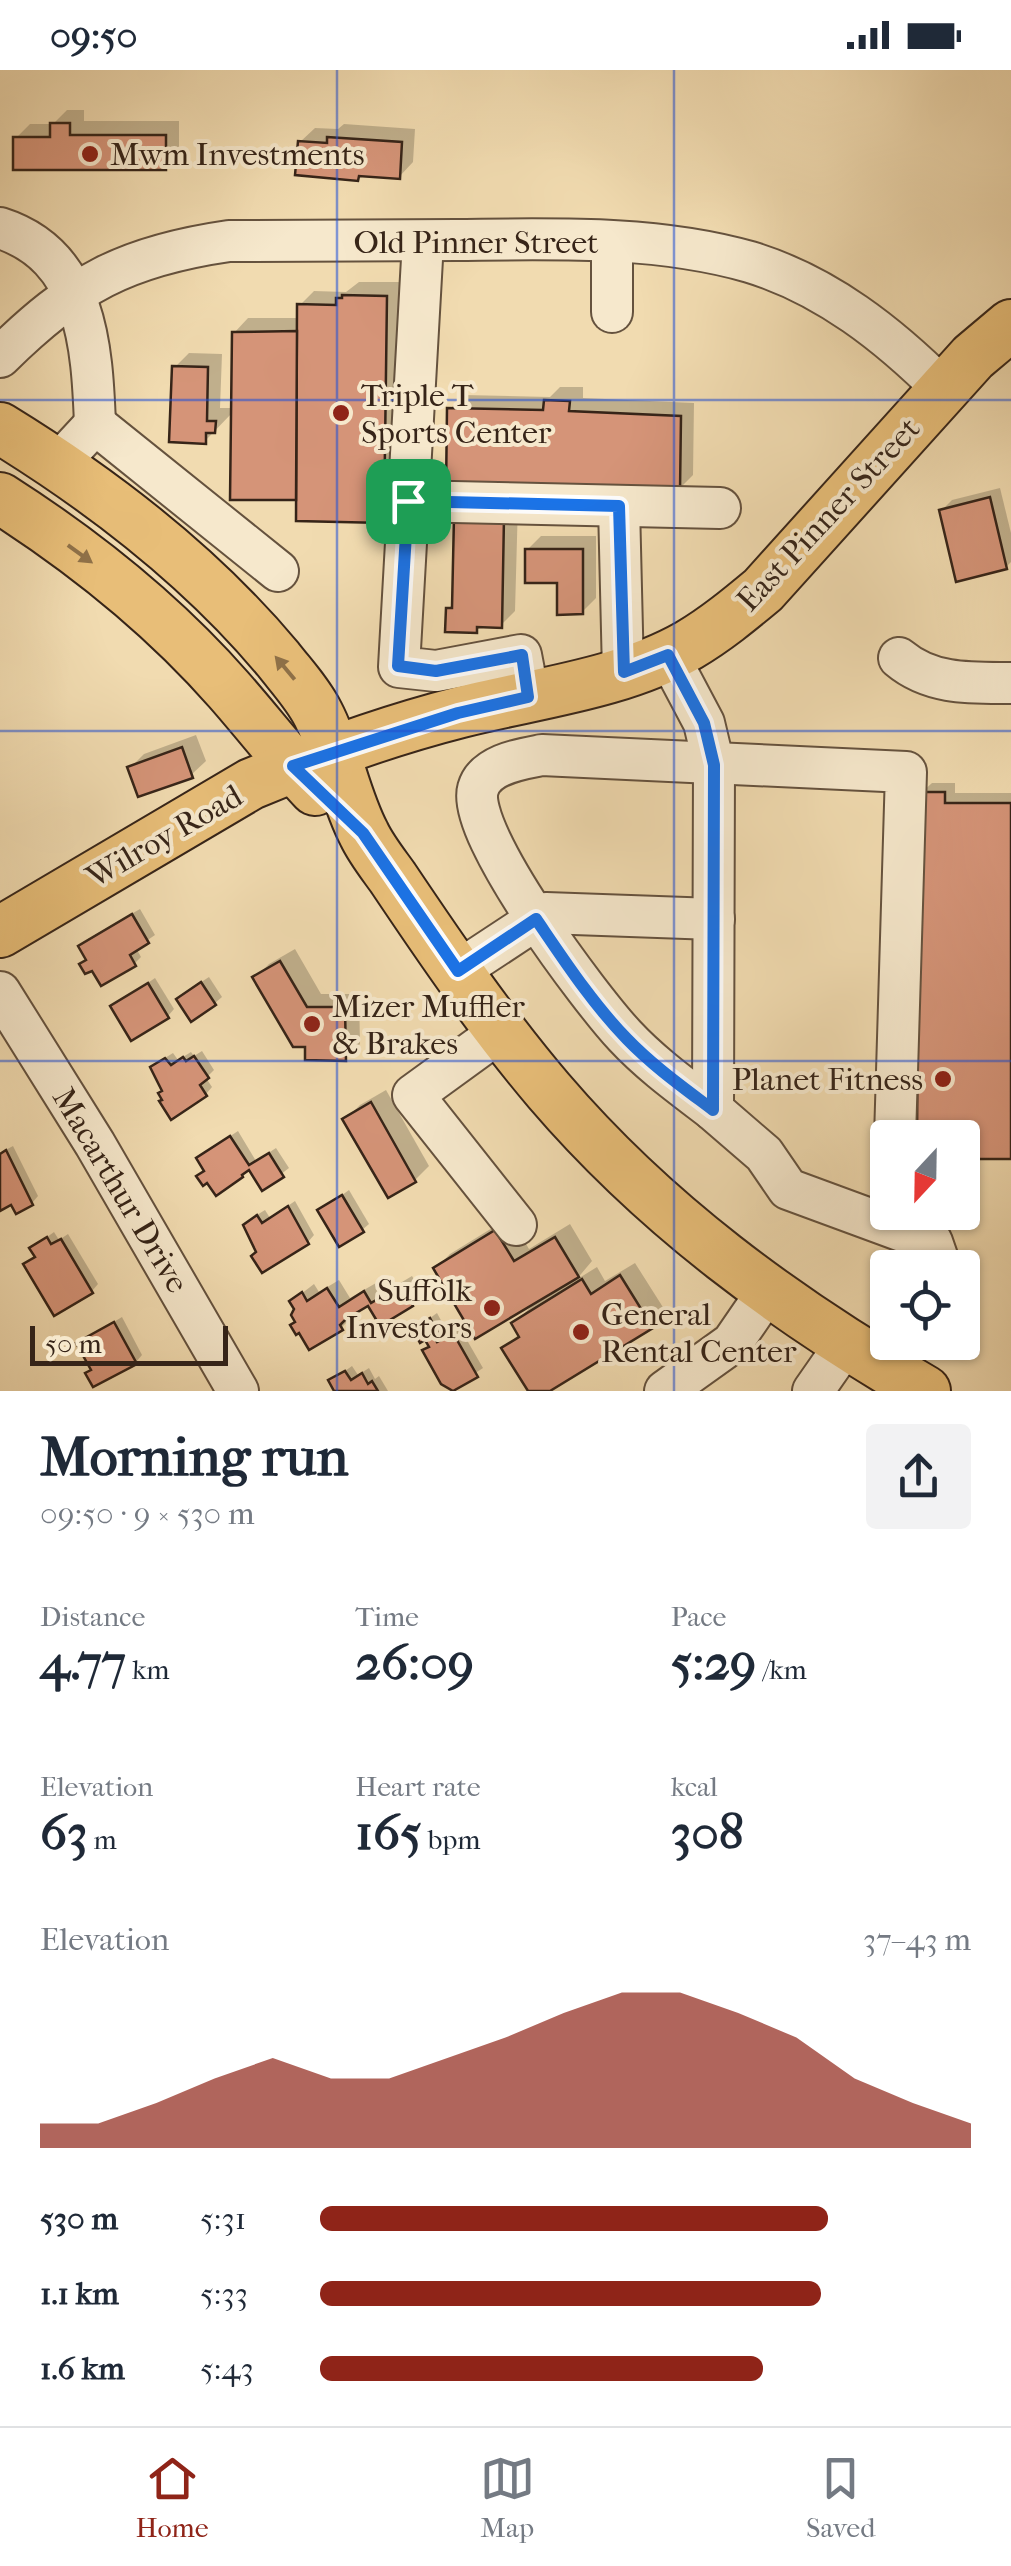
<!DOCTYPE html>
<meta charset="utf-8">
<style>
:root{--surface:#fff;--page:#f2f2f3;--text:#1f2937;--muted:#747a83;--line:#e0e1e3;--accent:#8f2418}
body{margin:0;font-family:"IM FELL French Canon",serif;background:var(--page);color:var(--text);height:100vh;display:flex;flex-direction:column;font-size:38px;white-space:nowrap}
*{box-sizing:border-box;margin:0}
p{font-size:32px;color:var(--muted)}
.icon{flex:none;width:55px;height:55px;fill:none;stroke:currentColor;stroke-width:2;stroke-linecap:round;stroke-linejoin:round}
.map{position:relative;height:1321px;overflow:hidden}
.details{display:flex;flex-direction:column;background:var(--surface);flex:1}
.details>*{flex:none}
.needle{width:65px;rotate:202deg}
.controls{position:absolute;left:870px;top:1050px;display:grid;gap:20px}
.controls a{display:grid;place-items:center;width:110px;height:110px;border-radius:10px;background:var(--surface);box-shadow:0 2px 8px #0004;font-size:50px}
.scale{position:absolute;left:30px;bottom:25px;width:198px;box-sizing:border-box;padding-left:10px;border:5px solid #362418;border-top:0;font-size:28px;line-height:35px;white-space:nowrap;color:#362418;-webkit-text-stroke:8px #f6e8cc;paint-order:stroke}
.pin{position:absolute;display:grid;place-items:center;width:85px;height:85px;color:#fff;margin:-42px;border-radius:20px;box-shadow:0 5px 15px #0006}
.round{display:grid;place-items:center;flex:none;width:105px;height:105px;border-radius:10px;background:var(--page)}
.overview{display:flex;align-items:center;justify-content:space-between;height:170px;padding:0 40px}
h1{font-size:55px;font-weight:800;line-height:75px}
.metrics{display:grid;grid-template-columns:repeat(3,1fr);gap:15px;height:170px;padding:10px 40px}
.metrics div{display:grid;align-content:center}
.metrics b{font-size:50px;font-weight:800}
.metrics small{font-size:28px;font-weight:400}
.metrics p{font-size:28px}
.chart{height:280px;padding:20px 40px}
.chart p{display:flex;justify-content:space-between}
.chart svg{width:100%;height:180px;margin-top:10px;fill:var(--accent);opacity:.7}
ul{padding:0 40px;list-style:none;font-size:32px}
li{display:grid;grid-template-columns:160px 120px 1fr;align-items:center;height:75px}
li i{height:25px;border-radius:12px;background:var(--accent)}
.status{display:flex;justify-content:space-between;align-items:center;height:70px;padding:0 50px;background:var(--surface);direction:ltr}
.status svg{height:28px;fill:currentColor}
.tab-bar{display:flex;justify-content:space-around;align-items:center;height:140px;border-top:2px solid var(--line);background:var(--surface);font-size:28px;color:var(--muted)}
.tab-bar a{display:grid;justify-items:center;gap:5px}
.tab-bar .current{color:var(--accent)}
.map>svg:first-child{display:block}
.shadow{fill:#0003}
.building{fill:#d59478;stroke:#362418;stroke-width:2.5}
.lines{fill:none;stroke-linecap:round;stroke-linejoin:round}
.minor-casing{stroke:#65523e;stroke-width:44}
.major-casing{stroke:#362418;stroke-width:54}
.minor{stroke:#f6e8cc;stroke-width:40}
.major{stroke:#e8be78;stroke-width:50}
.oneway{fill:#8f7148}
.route-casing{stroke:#fff;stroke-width:20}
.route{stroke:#1a73e8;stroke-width:12}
.grid{fill:none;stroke:#1d4ed8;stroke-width:2.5;stroke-opacity:0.55}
.poi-dot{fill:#8f2418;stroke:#f6e8cc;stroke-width:4}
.labels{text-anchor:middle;stroke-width:8;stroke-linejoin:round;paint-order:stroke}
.poi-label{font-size:32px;fill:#362418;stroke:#f6e8cc;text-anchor:start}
.street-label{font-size:32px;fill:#362418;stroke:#f6e8cc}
</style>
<div class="status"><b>09:50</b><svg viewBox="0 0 49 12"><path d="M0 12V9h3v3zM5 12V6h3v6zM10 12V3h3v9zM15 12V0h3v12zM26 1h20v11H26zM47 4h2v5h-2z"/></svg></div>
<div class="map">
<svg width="1011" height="1321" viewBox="0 0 1011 1321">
<rect width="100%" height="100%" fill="#f1dbb0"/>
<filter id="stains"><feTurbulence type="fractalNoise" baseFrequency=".002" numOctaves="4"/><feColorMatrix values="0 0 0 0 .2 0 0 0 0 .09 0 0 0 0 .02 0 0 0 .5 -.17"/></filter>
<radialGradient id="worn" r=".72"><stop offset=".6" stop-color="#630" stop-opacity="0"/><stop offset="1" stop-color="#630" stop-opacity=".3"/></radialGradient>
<!-- shadow -->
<g class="shadow">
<path d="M 67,40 L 84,40 L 84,51 L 179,51 L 179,83 L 165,98 L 16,68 L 30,54 L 53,54 Z"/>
<path d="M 344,54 L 415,59 L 413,92 L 399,107 L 361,104 L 357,108 L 300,72 L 315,58 L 338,59 Z"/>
<path d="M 359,212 L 400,212 L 397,436 L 383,450 L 298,427 L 232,427 L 233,342 L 205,371 L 175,297 L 189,283 L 222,284 L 220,338 L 233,338 L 234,263 L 248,248 L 300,248 L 300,235 L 314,221 L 346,222 Z"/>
<path d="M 560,317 L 583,317 L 583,328 L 694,333 L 693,405 L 679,419 L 450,339 L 464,325 L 550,327 Z"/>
<path d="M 1000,418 L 1011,463 L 1011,492 L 1006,497 L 942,440 L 952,430 Z"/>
<path d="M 518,433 L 515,541 L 501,555 L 482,555 L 476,561 L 448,539 L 455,532 L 457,447 Z"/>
<path d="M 541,466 L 596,466 L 596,528 L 582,542 L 560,511 L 527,480 Z"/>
<path d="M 196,665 L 206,691 L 191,705 L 130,698 L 144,684 Z"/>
<path d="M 932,713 L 955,713 L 955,723 L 1011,723 L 1011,1086 L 962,1068 L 921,723 Z"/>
<path d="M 140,839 L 155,865 L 136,878 L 141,887 L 134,894 L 88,889 L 81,876 L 88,869 Z"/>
<path d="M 295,879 L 321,924 L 359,924 L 360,974 L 345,989 L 307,975 L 255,908 L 269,894 Z"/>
<path d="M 209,907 L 222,927 L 215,933 L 186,922 Z"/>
<path d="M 155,908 L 174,939 L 168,946 L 113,937 Z"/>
<path d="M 202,981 L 214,1000 L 206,1008 L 212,1017 L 206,1024 L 164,1020 L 160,991 L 173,983 L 178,990 L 191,982 L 194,986 Z"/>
<path d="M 386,1020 L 429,1096 L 415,1110 L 389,1125 L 345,1050 L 360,1035 Z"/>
<path d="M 238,1061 L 256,1091 L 276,1078 L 289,1098 L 263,1118 L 250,1097 L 242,1106 L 206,1099 L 206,1082 Z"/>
<path d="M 13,1076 L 38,1126 L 32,1133 L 12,1132 L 0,1139 L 0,1083 Z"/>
<path d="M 349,1120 L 369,1154 L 362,1160 L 320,1141 Z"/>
<path d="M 295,1131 L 314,1165 L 308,1172 L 259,1182 L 252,1148 L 265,1140 L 270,1148 Z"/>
<path d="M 510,1147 L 529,1179 L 570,1154 L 592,1191 L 576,1210 L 597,1197 L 605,1211 L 635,1193 L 666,1242 L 651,1256 L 545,1321 L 531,1321 L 504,1279 L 520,1263 L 514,1253 L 534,1234 L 436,1198 L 450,1184 Z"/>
<path d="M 54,1162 L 59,1170 L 68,1164 L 98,1214 L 92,1221 L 26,1195 L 37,1186 L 32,1178 Z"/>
<path d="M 412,1206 L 422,1223 L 412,1234 L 381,1253 L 368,1233 L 350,1244 L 352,1247 L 341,1258 L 297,1251 L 297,1239 L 292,1231 L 314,1214 L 319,1222 L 339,1210 L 350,1228 L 376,1213 L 382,1224 Z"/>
<path d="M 437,1243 L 443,1254 L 439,1259 L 444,1267 L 460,1258 L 483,1298 L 450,1320 L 426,1281 L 431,1275 L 415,1259 Z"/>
<path d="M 122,1247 L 142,1285 L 136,1292 L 93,1298 L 79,1273 Z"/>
<path d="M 352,1296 L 358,1305 L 369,1298 L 375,1309 L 379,1306 L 388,1321 L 337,1321 L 331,1311 Z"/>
</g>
<!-- building -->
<g class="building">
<path d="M 50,53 L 70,53 L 70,65 L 166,65 L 166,100 L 13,100 L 13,67 L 50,67 Z"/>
<path d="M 327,67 L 402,72 L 400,109 L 359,106 L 358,111 L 295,105 L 298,71 L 327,73 Z"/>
<path d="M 342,225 L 387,226 L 384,453 L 296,451 L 297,234 L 336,235 L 336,228 L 342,228 Z"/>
<path d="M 297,261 L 296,430 L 230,430 L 232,262 Z"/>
<path d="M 172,296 L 208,297 L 207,351 L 216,351 L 215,363 L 206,363 L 206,374 L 169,372 Z"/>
<path d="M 544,330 L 570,331 L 569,341 L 681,346 L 680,421 L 446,421 L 447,338 L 543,340 Z"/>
<path d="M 990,427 L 1007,499 L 956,512 L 939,440 Z"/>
<path d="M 454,446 L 504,447 L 502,558 L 477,557 L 477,563 L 445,562 L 446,538 L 452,538 Z"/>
<path d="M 525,479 L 583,479 L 583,544 L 557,545 L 557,513 L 525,513 Z"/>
<path d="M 182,677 L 193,708 L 138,727 L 127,697 Z"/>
<path d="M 919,722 L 945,722 L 945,733 L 1011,733 L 1011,1089 L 962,1089 L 962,1068 L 917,1068 Z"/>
<path d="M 132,844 L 149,873 L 130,885 L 136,896 L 101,916 L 92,901 L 85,904 L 79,894 L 86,890 L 78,876 Z"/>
<path d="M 280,891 L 307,937 L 345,937 L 346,991 L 305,990 L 305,977 L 293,977 L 252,907 Z"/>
<path d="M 201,912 L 216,935 L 191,952 L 176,929 Z"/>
<path d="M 148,913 L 169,948 L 131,971 L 110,936 Z"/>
<path d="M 194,986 L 209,1008 L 200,1015 L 207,1026 L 171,1050 L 159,1031 L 162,1030 L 158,1023 L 162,1021 L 150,997 L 165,988 L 171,995 L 183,987 L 186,991 Z"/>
<path d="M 371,1032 L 416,1112 L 388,1128 L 342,1049 Z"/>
<path d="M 230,1066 L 249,1095 L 269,1083 L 284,1107 L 262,1121 L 249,1100 L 242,1105 L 243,1107 L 216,1126 L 207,1113 L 203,1116 L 196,1106 L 204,1101 L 196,1088 Z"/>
<path d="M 6,1080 L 33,1135 L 16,1144 L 11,1135 L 0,1141 L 0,1084 Z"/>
<path d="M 342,1125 L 364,1162 L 339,1177 L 317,1140 Z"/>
<path d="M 288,1136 L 309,1174 L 262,1203 L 251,1186 L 256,1182 L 243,1155 L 257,1145 L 262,1153 Z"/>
<path d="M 495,1160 L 514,1191 L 555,1167 L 579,1207 L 475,1269 L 433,1198 Z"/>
<path d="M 47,1167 L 51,1174 L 61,1169 L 93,1223 L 54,1246 L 23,1194 L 35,1187 L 29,1178 Z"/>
<path d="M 620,1205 L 653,1258 L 550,1321 L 528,1321 L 501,1278 L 519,1267 L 511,1253 L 582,1209 L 591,1224 Z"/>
<path d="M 401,1215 L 413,1236 L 380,1256 L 368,1236 L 346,1249 L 340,1255 L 343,1260 L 309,1280 L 299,1263 L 296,1265 L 290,1255 L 295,1252 L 291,1245 L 294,1239 L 289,1231 L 302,1222 L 307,1231 L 327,1218 L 339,1237 L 364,1221 L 371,1233 Z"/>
<path d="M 430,1248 L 438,1263 L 433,1266 L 437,1272 L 453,1263 L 478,1307 L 453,1321 L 441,1314 L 422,1280 L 429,1277 L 425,1270 L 420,1273 L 412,1258 Z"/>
<path d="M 114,1252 L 137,1294 L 93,1317 L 85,1303 L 91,1300 L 76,1273 Z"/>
<path d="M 345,1301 L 351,1310 L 362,1303 L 368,1314 L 372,1311 L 378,1321 L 334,1321 L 328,1310 Z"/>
</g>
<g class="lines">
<!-- minor casing -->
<g class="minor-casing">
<g id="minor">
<path d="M 0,158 C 87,186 92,276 95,354"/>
<path d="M 423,171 L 399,597 L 436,601 L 521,585 L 529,627"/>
<path d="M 612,172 L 612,242"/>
<path d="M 0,287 C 74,214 125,186 229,171 C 304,171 380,171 456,170 C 552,169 656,165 750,192 C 826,215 889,265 944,320"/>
<path d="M 56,396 L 95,354 L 278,501"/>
<path d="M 408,431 L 720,438"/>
<path d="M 619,436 L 623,602"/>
<path d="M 668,585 L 704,653 L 714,695 L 713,1040 L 764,1084 L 788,1119 L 932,1172 L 941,1198"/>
<path d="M 899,588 C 931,615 971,613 1011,613"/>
<path d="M 458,901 L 546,843 L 714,849"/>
<path d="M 0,922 L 95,1074 L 238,1321"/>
<path d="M 501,961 L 413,1025 L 516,1155"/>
<path d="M 713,1040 C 683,1017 651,994 625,966 C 592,931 465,763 478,719 C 485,694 521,689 542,685 L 906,702 L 895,1068"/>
<path d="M 665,1321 L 732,1273 L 767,1222"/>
<path d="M 813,1321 L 845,1275"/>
</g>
</g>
<!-- major casing -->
<g class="major-casing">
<g id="major">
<path d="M 0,358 C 101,420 202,498 278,589 C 292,607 308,624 318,644 C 338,682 344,726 364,764 C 371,779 383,794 393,808 C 442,881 492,954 549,1021 C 655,1145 785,1240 925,1321"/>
<path d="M 0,428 C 83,481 164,546 229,620 C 258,653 285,688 315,720"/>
<path d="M 0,862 L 251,714 C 318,686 390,660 461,642 C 536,623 621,614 689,575 C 716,559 739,540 763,520 L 973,287 L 1011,255"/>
</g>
</g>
<!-- minor -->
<use href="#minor" class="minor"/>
<!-- major -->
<use href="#major" class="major"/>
</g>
<!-- one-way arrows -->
<defs><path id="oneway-solid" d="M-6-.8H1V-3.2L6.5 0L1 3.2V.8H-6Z" transform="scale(2.5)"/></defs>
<g class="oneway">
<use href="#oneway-solid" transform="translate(80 484) rotate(36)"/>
<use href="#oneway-solid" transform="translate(285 598) rotate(-130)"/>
</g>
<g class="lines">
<!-- route casing -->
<g class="route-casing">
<path id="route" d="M 408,431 L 619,436 L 624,602 L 668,585 L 704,653 L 714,695 L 713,1040 C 684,1018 653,996 627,969 C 592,933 564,890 536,849 L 458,901 L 363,763 L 293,696 L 458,643 L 528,627 L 522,585 L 436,601 L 398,596 Z"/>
</g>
<!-- route -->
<use href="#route" class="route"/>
</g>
<!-- grid -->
<path class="grid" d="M 337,0 L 337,1321M 674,0 L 674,1321M 0,330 L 1011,330M 0,661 L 1011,661M 0,991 L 1011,991"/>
<!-- markers -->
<g class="poi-dot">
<circle cx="90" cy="84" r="10"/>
<circle cx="341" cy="343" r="10"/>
<circle cx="312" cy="954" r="10"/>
<circle cx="943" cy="1009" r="10"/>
<circle cx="492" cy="1238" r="10"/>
<circle cx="581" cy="1262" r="10"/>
</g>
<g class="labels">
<!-- poi labels -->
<g class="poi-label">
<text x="110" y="95">Mwm Investments</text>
<text x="361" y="336">Triple T<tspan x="361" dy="37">Sports Center</tspan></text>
<text x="332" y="947">Mizer Muffler<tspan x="332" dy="37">&amp; Brakes</tspan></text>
<text x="923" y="1020" text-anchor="end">Planet Fitness</text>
<text x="472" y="1231" text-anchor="end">Suffolk<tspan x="472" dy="37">Investors</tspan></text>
<text x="601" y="1255">General<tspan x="601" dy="37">Rental Center</tspan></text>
</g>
<!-- street labels -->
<g class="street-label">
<text x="476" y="183">Old Pinner Street</text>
<text transform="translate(828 444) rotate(-47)" y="11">East Pinner Street</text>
<text transform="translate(164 766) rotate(-30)" y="11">Wilroy Road</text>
<text transform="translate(121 1120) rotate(59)" y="11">Macarthur Drive</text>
</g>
</g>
<rect width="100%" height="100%" filter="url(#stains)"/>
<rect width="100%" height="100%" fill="url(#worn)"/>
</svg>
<div class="controls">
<a><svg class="needle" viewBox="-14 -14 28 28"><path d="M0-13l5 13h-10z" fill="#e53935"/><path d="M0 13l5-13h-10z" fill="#747a83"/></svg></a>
<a><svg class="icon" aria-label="locate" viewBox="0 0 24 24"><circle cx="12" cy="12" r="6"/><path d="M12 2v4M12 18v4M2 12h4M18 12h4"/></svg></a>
</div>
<div class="scale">50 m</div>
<div class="pin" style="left:408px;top:431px;background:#1e9e55"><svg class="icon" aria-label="arrive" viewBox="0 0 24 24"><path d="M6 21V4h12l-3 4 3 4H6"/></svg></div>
</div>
<section class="details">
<div class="overview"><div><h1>Morning run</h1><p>09:50 · 9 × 530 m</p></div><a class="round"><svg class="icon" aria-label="share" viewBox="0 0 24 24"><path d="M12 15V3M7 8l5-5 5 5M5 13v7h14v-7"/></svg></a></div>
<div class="metrics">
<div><p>Distance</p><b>4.77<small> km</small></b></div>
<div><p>Time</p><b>26:09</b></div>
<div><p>Pace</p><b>5:29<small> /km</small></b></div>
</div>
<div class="metrics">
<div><p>Elevation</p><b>63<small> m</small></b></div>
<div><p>Heart rate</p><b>165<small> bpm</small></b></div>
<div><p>kcal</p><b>308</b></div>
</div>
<div class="chart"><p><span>Elevation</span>37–43 m</p>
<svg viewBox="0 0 160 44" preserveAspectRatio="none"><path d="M0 44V38L10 38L20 33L30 27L40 22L50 27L60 27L70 22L80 17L90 11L100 6L110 6L120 11L130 17L140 27L150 33L160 38V44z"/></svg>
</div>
<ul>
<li><b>530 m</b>5:31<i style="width:78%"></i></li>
<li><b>1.1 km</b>5:33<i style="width:77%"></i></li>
<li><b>1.6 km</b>5:43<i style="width:68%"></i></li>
</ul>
</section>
<nav class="tab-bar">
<a class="current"><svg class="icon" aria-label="home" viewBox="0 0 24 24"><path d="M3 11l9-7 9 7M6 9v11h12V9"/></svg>Home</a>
<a><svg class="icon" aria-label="map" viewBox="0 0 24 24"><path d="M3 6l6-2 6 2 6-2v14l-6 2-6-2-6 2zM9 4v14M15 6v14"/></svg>Map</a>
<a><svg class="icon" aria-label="saved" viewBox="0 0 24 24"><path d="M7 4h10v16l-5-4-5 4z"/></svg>Saved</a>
</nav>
